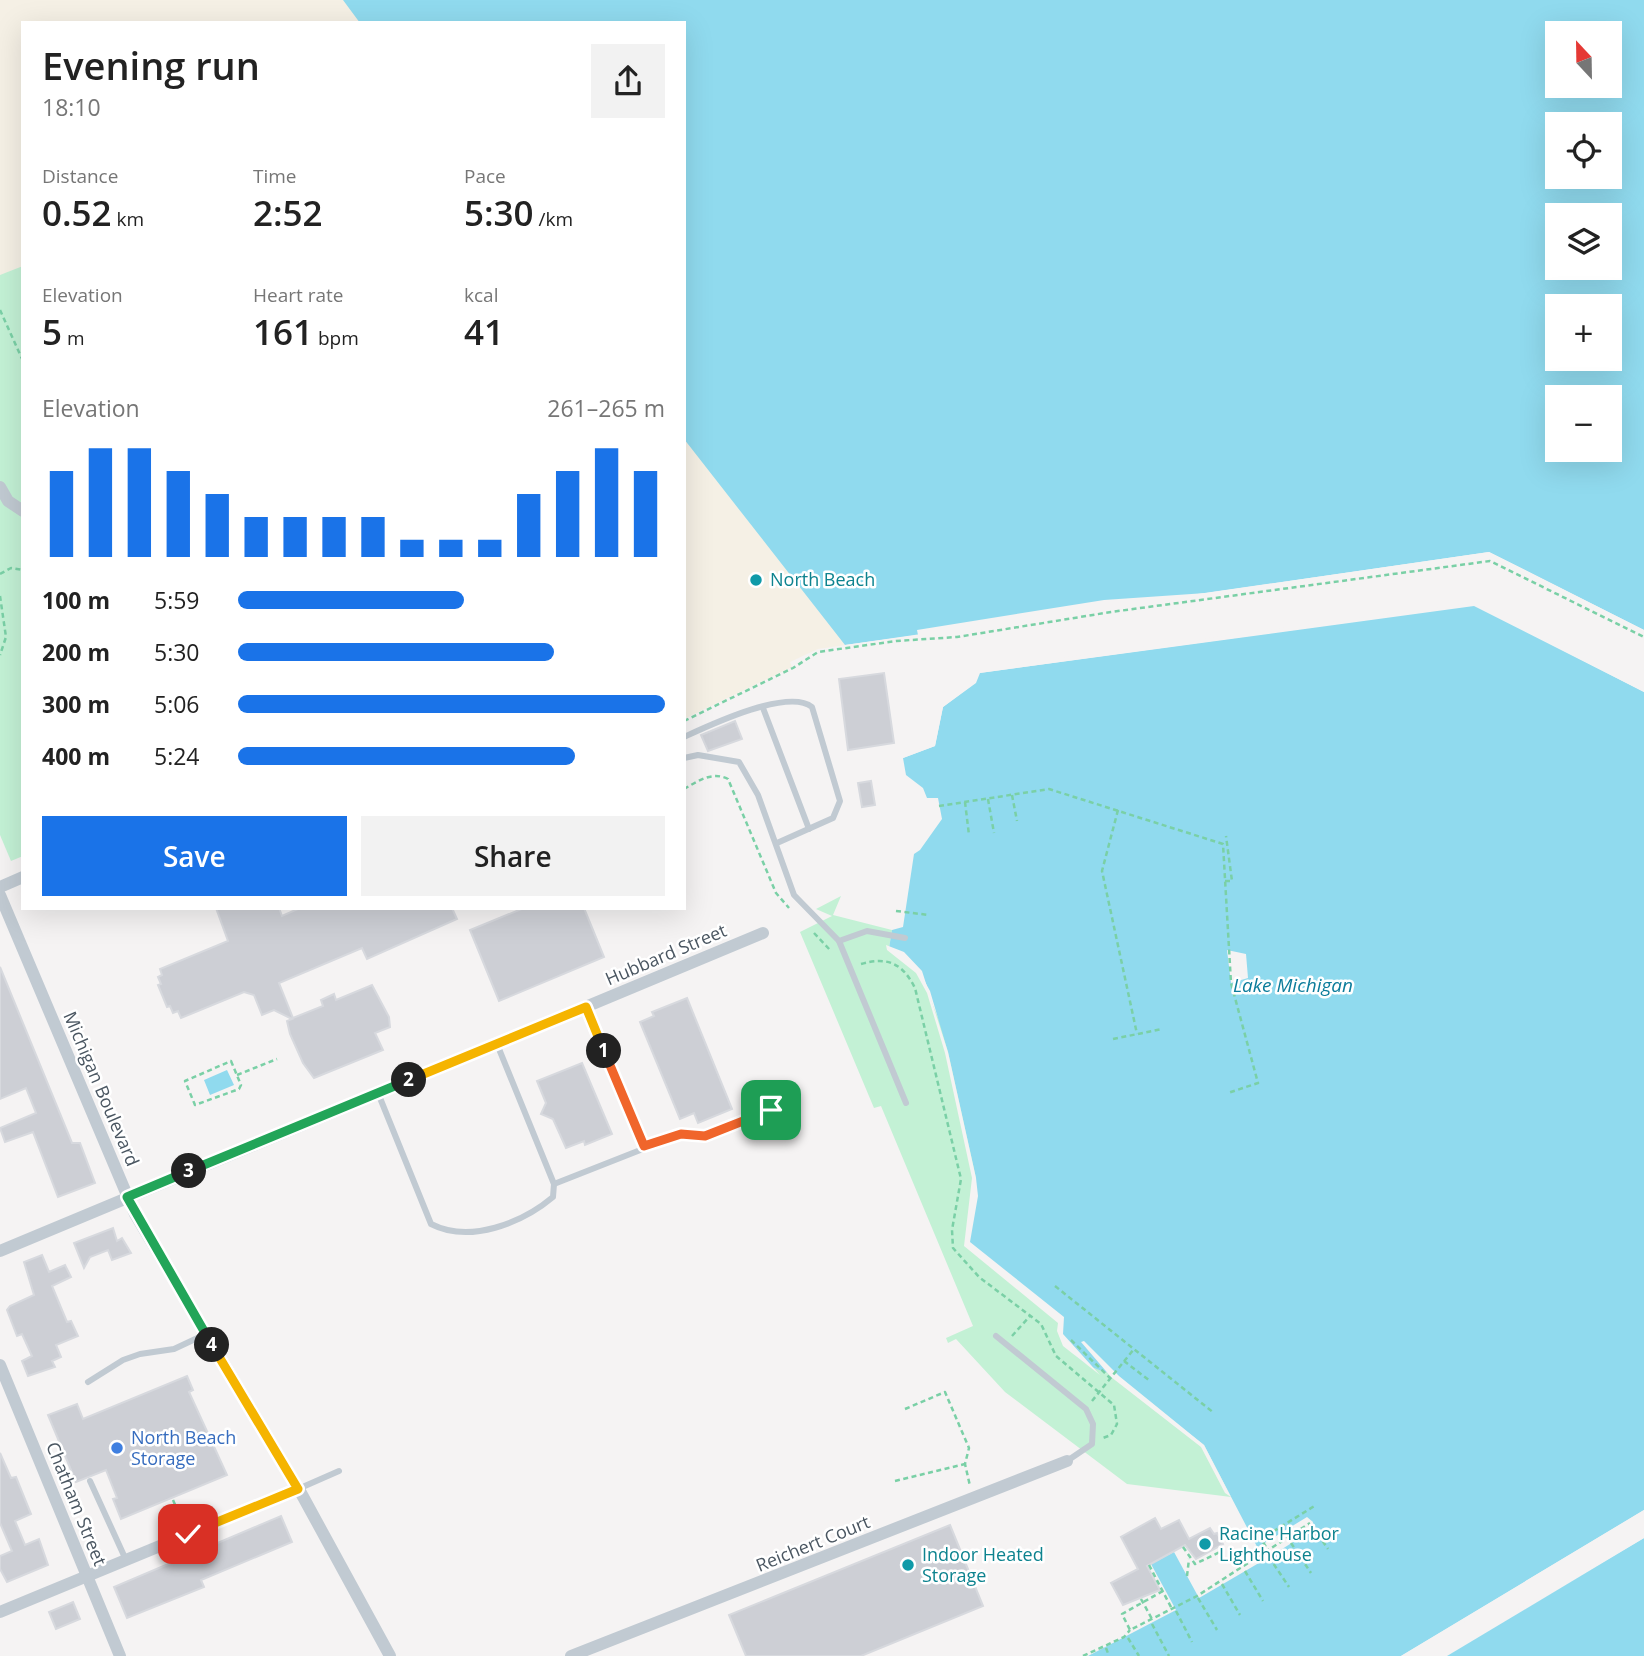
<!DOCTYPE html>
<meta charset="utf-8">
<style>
:root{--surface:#fff;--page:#f2f2f2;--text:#222;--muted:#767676;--accent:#1a73e8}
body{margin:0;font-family:"Open Sans",sans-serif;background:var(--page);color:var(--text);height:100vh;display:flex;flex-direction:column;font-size:26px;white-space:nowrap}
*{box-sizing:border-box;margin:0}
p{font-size:23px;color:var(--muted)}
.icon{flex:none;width:38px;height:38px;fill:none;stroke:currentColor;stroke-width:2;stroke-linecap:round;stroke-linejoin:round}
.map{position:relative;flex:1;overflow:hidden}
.sheet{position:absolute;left:21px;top:21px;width:665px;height:889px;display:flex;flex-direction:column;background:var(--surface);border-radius:0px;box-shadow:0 7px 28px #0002}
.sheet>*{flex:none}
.needle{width:46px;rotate:338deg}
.fabs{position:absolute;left:1545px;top:21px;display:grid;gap:14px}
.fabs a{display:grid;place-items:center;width:77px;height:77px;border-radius:0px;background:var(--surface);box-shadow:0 7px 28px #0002;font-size:35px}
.pin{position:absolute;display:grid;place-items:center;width:60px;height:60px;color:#fff;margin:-30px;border-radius:14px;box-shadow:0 4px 10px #0006}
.km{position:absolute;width:35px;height:35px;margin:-18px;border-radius:50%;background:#222;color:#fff;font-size:19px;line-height:35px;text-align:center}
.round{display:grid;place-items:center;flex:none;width:74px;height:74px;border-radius:0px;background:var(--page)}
.summary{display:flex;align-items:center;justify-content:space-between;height:119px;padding:0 21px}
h1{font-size:38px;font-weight:600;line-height:52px}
.metrics{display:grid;grid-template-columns:repeat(3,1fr);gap:10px;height:119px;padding:7px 21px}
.metrics div{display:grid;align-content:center}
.metrics b{font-size:35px;font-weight:600}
.metrics small{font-size:19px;font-weight:400}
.metrics p{font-size:19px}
.chart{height:196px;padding:14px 21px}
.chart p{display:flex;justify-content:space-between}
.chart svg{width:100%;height:126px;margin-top:7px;stroke:var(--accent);stroke-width:6}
.action{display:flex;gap:14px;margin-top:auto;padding:14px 21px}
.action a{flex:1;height:80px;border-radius:0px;background:var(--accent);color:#fff;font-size:28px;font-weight:600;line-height:80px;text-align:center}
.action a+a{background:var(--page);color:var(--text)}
ul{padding:0 21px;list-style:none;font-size:23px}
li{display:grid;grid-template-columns:112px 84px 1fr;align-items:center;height:52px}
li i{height:18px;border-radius:9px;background:var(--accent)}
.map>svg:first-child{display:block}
.green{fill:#c3f1d5}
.sand{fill:#f5f0e5}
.water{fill:#90daee;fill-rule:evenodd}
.pier{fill:#f5f3f3}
.building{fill:#cdcfd5;stroke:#d7d9de;stroke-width:2}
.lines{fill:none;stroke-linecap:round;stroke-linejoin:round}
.path{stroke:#7ad0a6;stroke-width:2.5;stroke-dasharray:5 3.5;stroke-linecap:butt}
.lane{stroke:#c1cad2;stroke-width:6}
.street{stroke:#c1cad2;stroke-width:12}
.split-1-casing{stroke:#fff;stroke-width:14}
.split-2-casing{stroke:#fff;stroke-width:14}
.split-3-casing{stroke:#fff;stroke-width:14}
.split-4-casing{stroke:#fff;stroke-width:14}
.split-5-casing{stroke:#fff;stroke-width:14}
.split-1{stroke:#f0652b;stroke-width:9}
.split-2{stroke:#f5b400;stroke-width:9}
.split-3{stroke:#22a559;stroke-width:9}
.split-4{stroke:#22a559;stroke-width:9}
.split-5{stroke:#f5b400;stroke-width:9}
.culture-dot{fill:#0f9aa8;stroke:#fff;stroke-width:2.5}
.shop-dot{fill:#3f7fe0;stroke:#fff;stroke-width:2.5}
.labels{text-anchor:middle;stroke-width:5;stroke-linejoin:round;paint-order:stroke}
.culture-label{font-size:18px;fill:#0d838f;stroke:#fff;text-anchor:start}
.street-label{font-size:18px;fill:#4a5661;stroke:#fff}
.shop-label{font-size:18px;fill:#366cbe;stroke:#fff;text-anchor:start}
.water-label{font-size:19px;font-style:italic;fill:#0c7c9b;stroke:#fff}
</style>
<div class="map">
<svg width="1644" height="1656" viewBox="0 0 1644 1656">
<rect width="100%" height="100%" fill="#f5f3f3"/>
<!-- green -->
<g class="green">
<path d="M 0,0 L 23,23 L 23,856 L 11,861 L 0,835 Z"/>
<path d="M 841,896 L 833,915 L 892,930 L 889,948 L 919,971 L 1062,1321 C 1074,1345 1081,1369 1111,1373 L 1204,1445 L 1231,1497 L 1127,1484 L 1005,1392 L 956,1339 L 948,1343 L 946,1338 L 973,1326 L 881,1106 L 874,1108 L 800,932 L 832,916 L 816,909 Z"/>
</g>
<!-- sand -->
<g class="sand">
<path d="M 0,0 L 372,0 L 391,23 L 23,23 L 23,266 L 0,275 Z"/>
<path d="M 684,418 L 843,619 L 845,645 L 818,649 L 790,662 L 792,667 L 684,719 Z"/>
</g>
<!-- water -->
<g class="water">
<path d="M 343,0 L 1644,0 L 1644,630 L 1489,552 L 845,645 L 684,439 L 684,23 L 360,23 ZM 1558,33 L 1610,33 L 1610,86 L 1558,86 ZM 1558,124 L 1610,124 L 1610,177 L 1558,177 ZM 1558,215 L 1610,215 L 1610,268 L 1558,268 ZM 1558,306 L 1610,306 L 1610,359 L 1558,359 ZM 1558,397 L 1610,397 L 1610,450 L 1558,450 Z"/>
<path d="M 1475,605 L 1644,692 L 1644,1510 L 1401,1656 L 1088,1656 L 1176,1610 L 1151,1564 L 1174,1552 L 1199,1598 L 1264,1560 L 1204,1445 L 1111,1373 C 1087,1370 1058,1347 1061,1321 L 967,1245 L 976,1178 L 948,1052 L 930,991 L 919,971 L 889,948 L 892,930 L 903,927 L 914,854 L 920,850 L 942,819 L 938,798 L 927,798 L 923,788 L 906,775 L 903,758 L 935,746 L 943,707 L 975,683 L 979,673 Z"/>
<path d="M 227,1070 L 234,1085 L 210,1095 L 204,1080 Z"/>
<path d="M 1644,1538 L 1644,1656 L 1447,1656 Z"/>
</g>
<!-- pier -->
<g class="pier">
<path d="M 1489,552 L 1644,630 L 1644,633 L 1488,556 L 846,649 L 845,645 L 918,635 L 917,630 L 1104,600 L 1206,593 Z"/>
<path d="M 1475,602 L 1644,688 L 1644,692 L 1474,606 L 980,673 L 976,683 L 943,707 L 935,746 L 903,758 L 901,756 L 932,744 L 941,705 L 973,681 L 979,669 Z"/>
<path d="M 886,945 L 904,952 L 922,971 L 948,1052 L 976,1178 L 978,1196 L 970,1242 L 1064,1317 L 1063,1334 L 1100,1375 L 1063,1346 L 1057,1331 L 1058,1323 L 964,1246 L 972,1178 L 945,1053 L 927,993 L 916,973 L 887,950 Z"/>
<path d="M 1227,950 L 1246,954 L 1248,978 L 1231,983 Z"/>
<path d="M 1084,1341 L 1119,1376 L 1204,1445 L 1231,1497 L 1225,1493 L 1201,1447 L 1111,1377 L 1081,1342 Z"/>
<path d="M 1644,1510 L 1644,1514 L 1408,1656 L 1401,1656 Z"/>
<path d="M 1307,1517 L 1313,1522 L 1312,1530 L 1265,1560 L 1258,1547 Z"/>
<path d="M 1644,1534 L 1644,1538 L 1443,1656 L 1445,1653 Z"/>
</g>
<!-- building -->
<g class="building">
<path d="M 884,673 L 894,743 L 848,750 L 839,679 Z"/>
<path d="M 735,721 L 742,739 L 708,751 L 701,735 Z"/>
<path d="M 871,781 L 875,805 L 862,807 L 858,783 Z"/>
<path d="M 216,908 L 279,908 L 282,916 L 300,908 L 452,908 L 457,919 L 367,959 L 362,948 L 279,983 L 293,1018 L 323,1006 L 321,1000 L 334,994 L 336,1000 L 372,985 L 389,1017 L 390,1027 L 375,1033 L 383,1050 L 314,1078 L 303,1063 L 290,1034 L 287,1021 L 292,1019 L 274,1010 L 262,1015 L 254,995 L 244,992 L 181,1018 L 178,1011 L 173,1013 L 170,1006 L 167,1007 L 158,985 L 161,984 L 158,977 L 162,975 L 160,969 L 228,941 Z"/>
<path d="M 524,908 L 584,908 L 604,957 L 499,1001 L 470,930 Z"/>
<path d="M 0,967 L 72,1143 L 80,1143 L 95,1183 L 58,1197 L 33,1132 L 5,1142 L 0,1128 L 36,1113 L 26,1088 L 0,1099 Z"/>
<path d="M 687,998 L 732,1109 L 698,1123 L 694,1113 L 680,1119 L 640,1022 L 654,1016 L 652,1012 Z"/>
<path d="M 582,1063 L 612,1134 L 585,1145 L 584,1141 L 566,1148 L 553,1119 L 541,1114 L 546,1103 L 537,1081 Z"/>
<path d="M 113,1228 L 117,1241 L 122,1238 L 131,1253 L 112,1260 L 108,1250 L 90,1257 L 84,1268 L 74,1243 Z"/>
<path d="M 42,1255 L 49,1272 L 65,1265 L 71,1277 L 52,1286 L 67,1322 L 71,1321 L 78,1336 L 56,1345 L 61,1357 L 52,1361 L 55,1367 L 28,1376 L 22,1361 L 32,1356 L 22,1334 L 17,1336 L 7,1310 L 10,1306 L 34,1295 L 24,1262 Z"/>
<path d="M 187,1376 L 193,1390 L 189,1392 L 227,1475 L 121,1519 L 113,1499 L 117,1498 L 106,1470 L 76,1482 L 48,1415 L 77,1404 L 83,1419 Z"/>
<path d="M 0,1453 L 11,1478 L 16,1477 L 31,1514 L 15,1521 L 25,1545 L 39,1539 L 48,1565 L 7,1582 L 0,1569 L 0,1556 L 12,1551 L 0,1523 Z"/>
<path d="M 281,1516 L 292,1542 L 201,1580 L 204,1587 L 127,1618 L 114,1587 Z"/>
<path d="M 1155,1518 L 1161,1529 L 1179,1520 L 1189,1539 L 1210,1528 L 1214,1534 L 1217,1533 L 1223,1544 L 1196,1559 L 1185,1545 L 1147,1566 L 1160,1590 L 1123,1605 L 1111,1583 L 1138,1569 L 1121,1537 Z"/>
<path d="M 950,1525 L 983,1606 L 861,1656 L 746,1656 L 729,1615 Z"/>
<path d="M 73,1602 L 80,1619 L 56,1629 L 49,1612 Z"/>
</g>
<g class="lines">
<!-- path -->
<g class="path">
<path d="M 0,310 L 23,361"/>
<path d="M 0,574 L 11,568 L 23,570"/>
<path d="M 0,596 L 6,637 L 0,655"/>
<path d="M 684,721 L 793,668 L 818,652 L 896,641 L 957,637 L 1111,612 L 1490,561 L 1644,637"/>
<path d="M 684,789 C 698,781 712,771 728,779 L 776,893 L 789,908"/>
<path d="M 1012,795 L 1017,821"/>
<path d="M 988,799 L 994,833"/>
<path d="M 965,802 L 969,835"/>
<path d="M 939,806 L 1049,789 L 1223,844 L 1231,983 L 1258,1083 L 1228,1093"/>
<path d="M 1118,810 L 1102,871 L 1137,1034"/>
<path d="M 1225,881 L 1232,881 L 1226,836"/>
<path d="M 896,911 L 929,915"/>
<path d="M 814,933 L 831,951"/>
<path d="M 861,964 C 888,956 903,964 915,988 L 961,1179 L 952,1230 L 953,1248 L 979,1277 L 1041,1324 L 1056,1356 L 1114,1405 L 1117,1424 L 1111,1435 L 1103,1438"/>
<path d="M 1113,1039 L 1162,1029"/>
<path d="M 231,1061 L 241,1085 L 239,1089 L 195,1105 L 185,1081 Z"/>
<path d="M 237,1075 L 277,1059"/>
<path d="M 1055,1286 L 1214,1413"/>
<path d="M 1012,1336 L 1030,1316"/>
<path d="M 1071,1340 L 1110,1378"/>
<path d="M 1124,1361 L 1150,1381"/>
<path d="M 1092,1401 L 1134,1349"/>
<path d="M 905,1409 L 945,1392 L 969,1448 L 965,1464 L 970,1486"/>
<path d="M 895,1481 L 965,1464"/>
<path d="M 173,1500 L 183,1523"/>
<path d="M 1313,1527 L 1328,1549"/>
<path d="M 1266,1536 L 1316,1505"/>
<path d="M 1265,1537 L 1261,1539 L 1268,1550"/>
<path d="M 1291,1543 L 1311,1573"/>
<path d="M 1183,1547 L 1195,1564 L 1222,1551 L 1220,1545"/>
<path d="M 1269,1557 L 1289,1587"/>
<path d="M 1149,1565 L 1172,1609"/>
<path d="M 1245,1571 L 1263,1601"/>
<path d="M 1187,1576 L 1189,1559"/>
<path d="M 1222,1584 L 1240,1615"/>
<path d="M 1163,1591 L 1122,1614 L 1130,1630 L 1197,1596 L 1310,1523"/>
<path d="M 1198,1598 L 1217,1630"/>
<path d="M 1141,1599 L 1152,1619"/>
<path d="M 1176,1611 L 1192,1642"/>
<path d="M 1152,1624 L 1169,1656"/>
<path d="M 1128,1638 L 1139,1656"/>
<path d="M 1106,1648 L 1109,1656"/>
<path d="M 1083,1656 L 1124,1637 L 1130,1630"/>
</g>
<!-- lane -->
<g class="lane">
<path d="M 763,708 L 809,829"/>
<path d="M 684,737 C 710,725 788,688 812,707 L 840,801 L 833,818 L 777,843"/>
<path d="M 684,758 L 698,755 L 739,762 L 758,795 L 794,895 L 839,941 L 906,1103"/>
<path d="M 839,941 L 867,931 L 905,938"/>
<path d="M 586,1007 L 644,1146"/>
<path d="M 378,1093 L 431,1224 C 470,1244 522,1223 553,1197 L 554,1184 L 497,1044"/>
<path d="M 554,1184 L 681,1134 L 705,1136 L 771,1110"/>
<path d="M 996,1336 L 1086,1409 L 1093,1424 L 1092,1444 L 1067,1461"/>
<path d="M 88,1382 L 123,1360 L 140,1354 L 174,1349 L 206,1334"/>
<path d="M 90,1481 L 126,1560"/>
<path d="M 298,1489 L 339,1471"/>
</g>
<!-- street -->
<g class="street">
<path d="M 0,487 L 8,501 L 23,511"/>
<path d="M 0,887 L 23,877"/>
<path d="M 0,895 L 135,1214 L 301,1493 L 390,1656"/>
<path d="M 0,1251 L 763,933"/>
<path d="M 0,1365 L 120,1656"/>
<path d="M 0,1612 L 298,1489"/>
<path d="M 571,1656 L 1067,1461"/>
</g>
</g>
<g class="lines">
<!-- split-1 casing -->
<g class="split-1-casing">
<path id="split-1" d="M 604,1051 L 644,1146 L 681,1134 L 705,1136 L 771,1110"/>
</g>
<!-- split-2 casing -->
<g class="split-2-casing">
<path id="split-2" d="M 409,1080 L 586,1007 L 604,1051"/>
</g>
<!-- split-3 casing -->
<g class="split-3-casing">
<path id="split-3" d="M 189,1171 L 409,1080"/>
</g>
<!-- split-4 casing -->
<g class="split-4-casing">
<path id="split-4" d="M 189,1171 L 127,1197 L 212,1345"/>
</g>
<!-- split-5 casing -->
<g class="split-5-casing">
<path id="split-5" d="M 188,1534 L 298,1489 L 212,1345"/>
</g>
<!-- split-1 -->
<use href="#split-1" class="split-1"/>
<!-- split-2 -->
<use href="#split-2" class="split-2"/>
<!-- split-3 -->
<use href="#split-3" class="split-3"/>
<!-- split-4 -->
<use href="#split-4" class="split-4"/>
<!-- split-5 -->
<use href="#split-5" class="split-5"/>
</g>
<!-- markers -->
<g class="culture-dot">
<circle cx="756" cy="580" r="7"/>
<circle cx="1205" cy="1544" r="7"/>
<circle cx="908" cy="1565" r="7"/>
</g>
<circle class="shop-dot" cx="117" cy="1448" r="7"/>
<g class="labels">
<!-- culture labels -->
<g class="culture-label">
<text x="770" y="586">North Beach</text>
<text x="1219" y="1540">Racine Harbor<tspan x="1219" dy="21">Lighthouse</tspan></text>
<text x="922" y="1561">Indoor Heated<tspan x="922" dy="21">Storage</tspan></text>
</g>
<!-- street labels -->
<g class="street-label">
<text transform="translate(666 955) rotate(-23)" y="6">Hubbard Street</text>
<text transform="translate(101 1089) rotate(67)" y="6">Michigan Boulevard</text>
<text transform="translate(76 1504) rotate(68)" y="6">Chatham Street</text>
<text transform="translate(813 1544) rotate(-22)" y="6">Reichert Court</text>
</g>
<!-- shop labels -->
<g class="shop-label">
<text x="131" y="1444">North Beach<tspan x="131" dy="21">Storage</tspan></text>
</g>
<!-- water labels -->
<g class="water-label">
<text x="1293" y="992">Lake Michigan</text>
</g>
</g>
</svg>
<div class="fabs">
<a><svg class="needle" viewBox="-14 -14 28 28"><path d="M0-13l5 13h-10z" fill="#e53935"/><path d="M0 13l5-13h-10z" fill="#767676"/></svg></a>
<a><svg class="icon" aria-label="locate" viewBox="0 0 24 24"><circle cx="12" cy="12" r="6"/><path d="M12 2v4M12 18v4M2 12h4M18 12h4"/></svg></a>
<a><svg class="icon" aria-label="layers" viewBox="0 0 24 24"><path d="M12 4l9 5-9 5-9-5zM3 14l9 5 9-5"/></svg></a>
<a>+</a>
<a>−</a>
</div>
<div class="pin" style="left:771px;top:1110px;background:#1e9e55"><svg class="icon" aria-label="arrive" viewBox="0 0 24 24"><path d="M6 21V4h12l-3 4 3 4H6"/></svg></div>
<div class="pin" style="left:188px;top:1534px;background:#d93025"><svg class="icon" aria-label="check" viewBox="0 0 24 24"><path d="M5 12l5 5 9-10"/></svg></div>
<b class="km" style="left:604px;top:1051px">1</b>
<b class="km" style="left:409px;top:1080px">2</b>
<b class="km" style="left:189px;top:1171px">3</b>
<b class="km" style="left:212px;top:1345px">4</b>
<section class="sheet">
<div class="summary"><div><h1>Evening run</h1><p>18:10</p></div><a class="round"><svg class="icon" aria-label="share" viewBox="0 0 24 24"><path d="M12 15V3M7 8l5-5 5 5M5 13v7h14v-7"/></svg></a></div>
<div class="metrics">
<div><p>Distance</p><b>0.52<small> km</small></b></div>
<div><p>Time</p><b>2:52</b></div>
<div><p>Pace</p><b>5:30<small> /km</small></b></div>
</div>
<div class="metrics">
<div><p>Elevation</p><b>5<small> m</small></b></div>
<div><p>Heart rate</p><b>161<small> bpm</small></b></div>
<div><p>kcal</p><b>41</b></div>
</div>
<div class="chart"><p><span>Elevation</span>261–265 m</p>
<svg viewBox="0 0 160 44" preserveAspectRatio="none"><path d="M5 44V14M15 44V6M25 44V6M35 44V14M45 44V22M55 44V30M65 44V30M75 44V30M85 44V30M95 44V38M105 44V38M115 44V38M125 44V22M135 44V14M145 44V6M155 44V14"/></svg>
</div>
<ul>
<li><b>100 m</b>5:59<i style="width:53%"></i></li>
<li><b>200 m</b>5:30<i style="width:74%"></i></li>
<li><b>300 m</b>5:06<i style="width:100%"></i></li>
<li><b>400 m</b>5:24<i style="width:79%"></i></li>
</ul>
<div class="action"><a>Save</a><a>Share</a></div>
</section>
</div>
